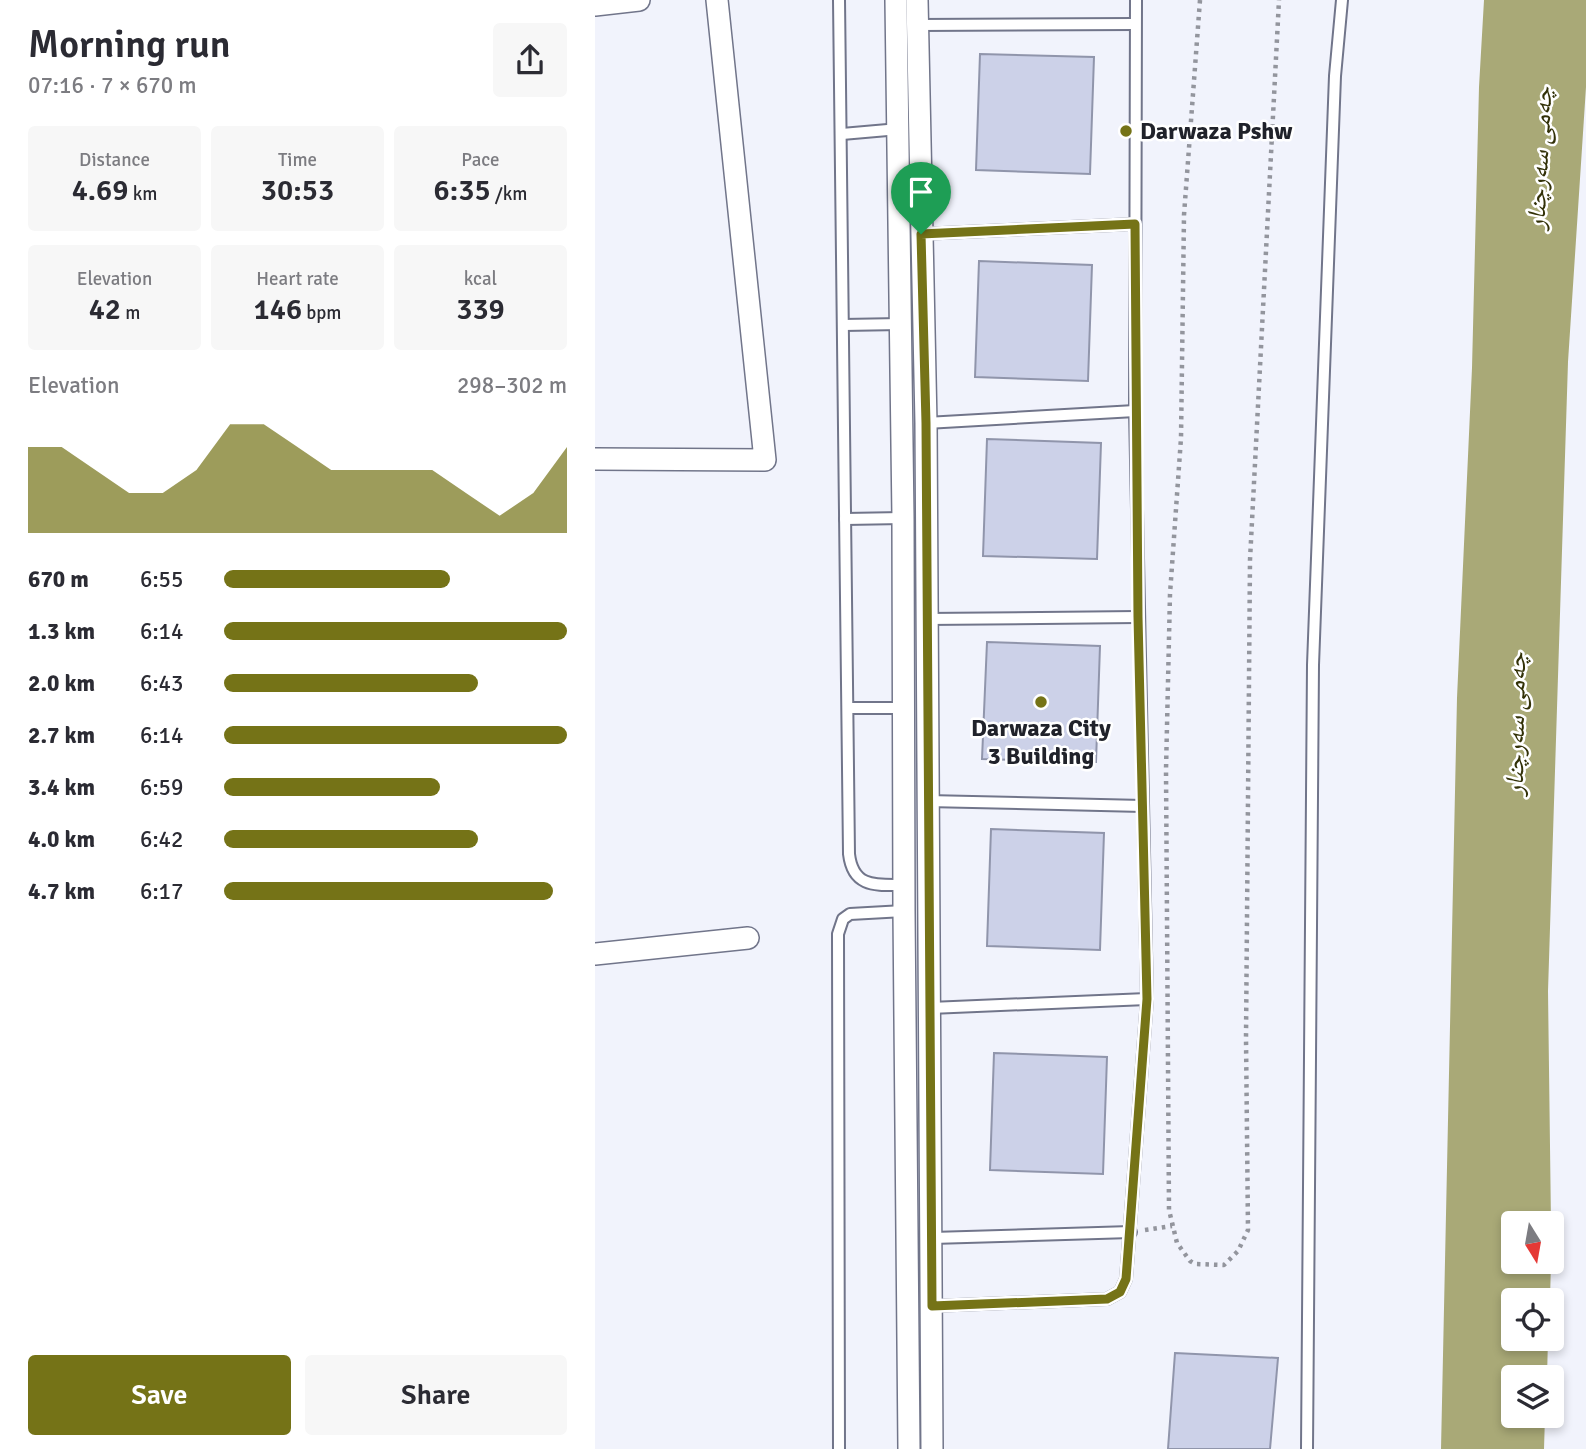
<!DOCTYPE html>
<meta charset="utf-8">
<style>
:root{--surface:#fff;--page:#f7f7f7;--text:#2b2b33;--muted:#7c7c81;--accent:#757317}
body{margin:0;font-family:Signika,"Noto Naskh Arabic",sans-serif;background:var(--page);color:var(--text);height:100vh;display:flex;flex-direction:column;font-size:26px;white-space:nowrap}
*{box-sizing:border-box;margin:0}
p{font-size:23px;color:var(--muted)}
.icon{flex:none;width:38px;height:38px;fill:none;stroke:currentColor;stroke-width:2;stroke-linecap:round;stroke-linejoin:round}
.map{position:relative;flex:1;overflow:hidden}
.side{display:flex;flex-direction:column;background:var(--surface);width:595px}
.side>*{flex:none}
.needle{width:46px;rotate:169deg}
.controls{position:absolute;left:906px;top:1211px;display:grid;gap:14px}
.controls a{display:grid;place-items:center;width:63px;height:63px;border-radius:7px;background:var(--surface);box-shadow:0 4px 10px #0003;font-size:35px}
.pin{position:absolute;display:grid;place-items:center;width:60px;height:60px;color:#fff;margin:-72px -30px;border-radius:50% 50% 50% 0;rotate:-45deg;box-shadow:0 0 7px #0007}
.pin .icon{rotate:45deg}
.round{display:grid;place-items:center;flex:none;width:74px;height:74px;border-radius:7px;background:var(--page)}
.summary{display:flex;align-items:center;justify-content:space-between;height:119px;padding:0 28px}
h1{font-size:38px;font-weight:600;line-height:52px}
.metrics{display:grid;grid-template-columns:repeat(3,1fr);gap:10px;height:119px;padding:7px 28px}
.metrics div{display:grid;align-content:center;border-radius:7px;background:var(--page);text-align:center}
.metrics b{font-size:30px;font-weight:600}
.metrics small{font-size:19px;font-weight:400}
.metrics p{font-size:19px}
.chart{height:196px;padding:14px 28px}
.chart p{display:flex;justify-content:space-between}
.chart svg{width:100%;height:126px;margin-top:7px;fill:var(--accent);opacity:.7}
.cta{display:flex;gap:14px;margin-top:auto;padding:14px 28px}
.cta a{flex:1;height:80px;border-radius:7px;background:var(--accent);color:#fff;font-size:28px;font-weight:600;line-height:80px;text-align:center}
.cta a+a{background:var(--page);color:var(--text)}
ul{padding:0 28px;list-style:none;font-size:23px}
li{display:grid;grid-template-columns:112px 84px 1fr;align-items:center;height:52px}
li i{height:18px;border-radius:9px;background:var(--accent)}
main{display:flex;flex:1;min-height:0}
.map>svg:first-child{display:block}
.water{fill:#a9a977}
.building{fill:#ccd1e8;stroke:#9095ab;stroke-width:2}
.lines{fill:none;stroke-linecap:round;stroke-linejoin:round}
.service-casing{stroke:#71758a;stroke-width:14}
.minor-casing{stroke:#71758a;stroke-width:24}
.path{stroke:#93959d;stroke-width:4.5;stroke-dasharray:3.5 5;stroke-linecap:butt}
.service{stroke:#fff;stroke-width:10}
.minor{stroke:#fff;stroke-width:21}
.route-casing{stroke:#fff;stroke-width:14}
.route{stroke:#757317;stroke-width:9}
.poi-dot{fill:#757317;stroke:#fff;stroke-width:2.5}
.labels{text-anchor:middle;stroke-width:5;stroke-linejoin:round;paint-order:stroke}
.poi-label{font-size:24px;font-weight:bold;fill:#20222a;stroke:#fff;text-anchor:start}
.water-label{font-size:26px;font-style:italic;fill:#323107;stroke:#fff}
</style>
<main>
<section class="side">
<div class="summary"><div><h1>Morning run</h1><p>07:16 · 7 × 670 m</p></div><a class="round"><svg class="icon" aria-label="share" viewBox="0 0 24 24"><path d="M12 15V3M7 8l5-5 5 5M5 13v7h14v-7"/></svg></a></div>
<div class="metrics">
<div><p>Distance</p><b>4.69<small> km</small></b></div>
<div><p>Time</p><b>30:53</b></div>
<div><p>Pace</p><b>6:35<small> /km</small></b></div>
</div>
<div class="metrics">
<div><p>Elevation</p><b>42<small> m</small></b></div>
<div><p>Heart rate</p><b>146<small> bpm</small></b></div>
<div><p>kcal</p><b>339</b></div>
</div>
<div class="chart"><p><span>Elevation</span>298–302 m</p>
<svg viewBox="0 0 160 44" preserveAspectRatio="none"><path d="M0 44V14L10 14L20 22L30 30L40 30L50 22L60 6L70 6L80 14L90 22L100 22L110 22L120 22L130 30L140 38L150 30L160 14V44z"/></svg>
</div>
<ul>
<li><b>670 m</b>6:55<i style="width:66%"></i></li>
<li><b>1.3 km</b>6:14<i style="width:100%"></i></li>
<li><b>2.0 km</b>6:43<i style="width:74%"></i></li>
<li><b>2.7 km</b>6:14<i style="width:100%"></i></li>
<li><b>3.4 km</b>6:59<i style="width:63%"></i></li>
<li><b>4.0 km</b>6:42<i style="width:74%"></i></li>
<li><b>4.7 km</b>6:17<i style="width:96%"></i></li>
</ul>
<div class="cta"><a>Save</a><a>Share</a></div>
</section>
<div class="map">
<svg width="991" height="1449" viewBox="0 0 991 1449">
<rect width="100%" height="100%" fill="#f1f3fc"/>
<!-- water -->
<path class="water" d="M 889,0 L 991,0 L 991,87 L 973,362 L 953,991 L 956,1223 L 919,1223 L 919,1262 L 956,1262 L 955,1300 L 919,1300 L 919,1339 L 953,1339 L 952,1377 L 919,1377 L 919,1416 L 950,1416 L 949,1449 L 846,1449 L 862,698 L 877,368 L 884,87 Z"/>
<!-- building -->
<g class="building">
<path d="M 385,54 L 499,57 L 495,174 L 381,170 Z"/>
<path d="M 384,261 L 497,265 L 493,381 L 380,377 Z"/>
<path d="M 392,439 L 506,443 L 502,559 L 388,556 Z"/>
<path d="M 392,642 L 505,646 L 501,762 L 387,759 Z"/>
<path d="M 396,829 L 509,833 L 505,950 L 392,946 Z"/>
<path d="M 399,1053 L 512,1057 L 508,1174 L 395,1170 Z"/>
<path d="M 580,1353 L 683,1358 L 675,1449 L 573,1449 Z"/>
</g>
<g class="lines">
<!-- service casing -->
<g class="service-casing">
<g id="service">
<path d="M 244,0 L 254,854 C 258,888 281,885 308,885"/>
<path d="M 323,25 L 540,24"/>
<path d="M 247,134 L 304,129"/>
<path d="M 326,234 L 540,224"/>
<path d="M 248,325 L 306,324"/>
<path d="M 331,423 L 540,411"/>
<path d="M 250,519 L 308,518"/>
<path d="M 330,619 L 543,617"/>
<path d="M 253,708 L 308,708"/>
<path d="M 332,801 L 548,806"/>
<path d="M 335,1008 L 552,999"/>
<path d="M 337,1238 L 536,1232"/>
<path d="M 337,1306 L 512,1299 L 525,1292 L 531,1279 L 552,999 L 540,411 L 541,0"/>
<path d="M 244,1449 L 243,934 L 248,919 L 255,914 L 309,911"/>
<path d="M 712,1449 L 718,665 L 740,76 L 747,0"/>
</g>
</g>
<!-- minor casing -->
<g class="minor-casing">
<g id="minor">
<path d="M 301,0 L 308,518 L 309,911 L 314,1449"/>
<path d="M 322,0 L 331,423 L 337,1449"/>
<path d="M 0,5 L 44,0"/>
<path d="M 0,459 L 170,460 L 122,0"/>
<path d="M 0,954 L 153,938"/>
</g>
</g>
<!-- path -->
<g class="path">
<path d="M 605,0 L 589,215 L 586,438 L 575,594 L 571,770 L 574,1210 L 582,1243 L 595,1261 L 600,1264 L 629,1265 L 643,1251 L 653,1230 L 651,1038 L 655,560 L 684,0"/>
<path d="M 550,1230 L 577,1226"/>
</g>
<!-- service -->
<use href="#service" class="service"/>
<!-- minor -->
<use href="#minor" class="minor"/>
</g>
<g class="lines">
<!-- route casing -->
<g class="route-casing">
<path id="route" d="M 540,224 L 543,617 L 552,999 L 531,1279 L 525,1292 L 512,1299 L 337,1306 L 331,423 L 326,234 Z"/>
</g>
<!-- route -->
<use href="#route" class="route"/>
</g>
<!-- markers -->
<g class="poi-dot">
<circle cx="531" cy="131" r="7"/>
<circle cx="446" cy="702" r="7"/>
</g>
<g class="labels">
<!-- poi labels -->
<g class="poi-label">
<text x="545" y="139">Darwaza Pshw</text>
<text x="446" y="736" text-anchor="middle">Darwaza City<tspan x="446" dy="28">3 Building</tspan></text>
</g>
<!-- water labels -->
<g class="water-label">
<text transform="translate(944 158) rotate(-87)" y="9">چەمی سەرچنار</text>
<text transform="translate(920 724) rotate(-89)" y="9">چەمی سەرچنار</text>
</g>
</g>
</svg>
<div class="controls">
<a><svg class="needle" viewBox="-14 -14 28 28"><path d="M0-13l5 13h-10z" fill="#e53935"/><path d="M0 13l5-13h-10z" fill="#7c7c81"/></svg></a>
<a><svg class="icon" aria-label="locate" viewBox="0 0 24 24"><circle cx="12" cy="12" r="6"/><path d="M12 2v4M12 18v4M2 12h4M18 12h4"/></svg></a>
<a><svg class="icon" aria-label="layers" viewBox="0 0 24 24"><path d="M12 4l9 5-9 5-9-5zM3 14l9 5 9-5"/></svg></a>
</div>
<div class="pin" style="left:326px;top:234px;background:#1e9e55"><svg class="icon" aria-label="arrive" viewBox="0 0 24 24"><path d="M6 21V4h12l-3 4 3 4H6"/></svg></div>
</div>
</main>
